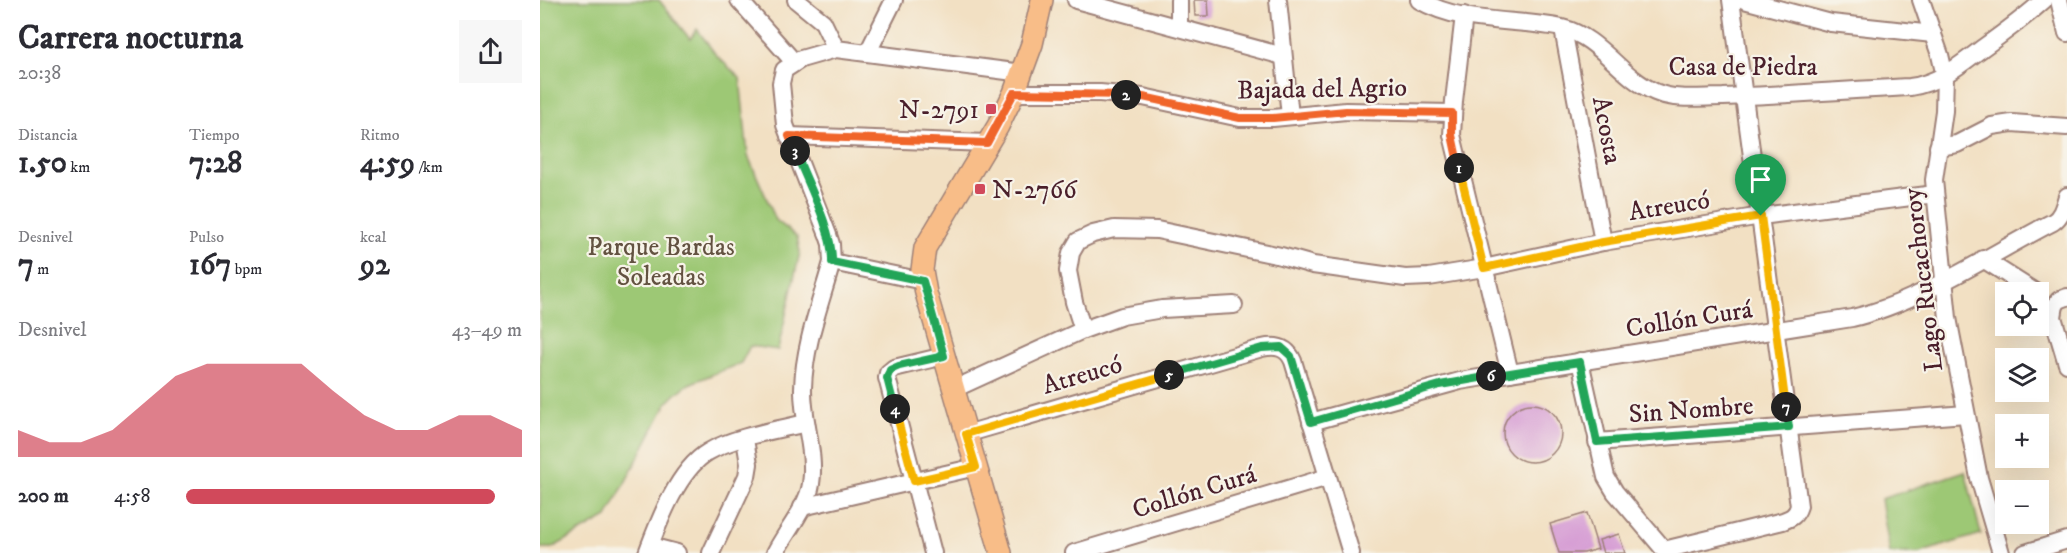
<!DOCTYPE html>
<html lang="es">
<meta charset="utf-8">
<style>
:root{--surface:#fff;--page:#f7f7f7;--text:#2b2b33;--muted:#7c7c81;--accent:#d1495b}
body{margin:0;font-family:"IM FELL DW Pica",serif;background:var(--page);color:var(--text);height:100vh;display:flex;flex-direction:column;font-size:22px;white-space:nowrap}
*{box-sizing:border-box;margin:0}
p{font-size:20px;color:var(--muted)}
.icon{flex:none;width:33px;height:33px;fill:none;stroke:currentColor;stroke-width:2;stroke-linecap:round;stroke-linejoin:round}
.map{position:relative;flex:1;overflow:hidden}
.details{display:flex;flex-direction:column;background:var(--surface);width:540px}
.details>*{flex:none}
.buttons{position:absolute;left:1455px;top:282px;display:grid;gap:12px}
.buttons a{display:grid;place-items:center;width:54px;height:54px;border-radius:0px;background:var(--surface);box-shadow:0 6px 24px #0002;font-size:30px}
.pin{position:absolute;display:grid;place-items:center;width:51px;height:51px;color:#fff;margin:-62px -26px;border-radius:50% 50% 50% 0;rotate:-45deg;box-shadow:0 0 6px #0007}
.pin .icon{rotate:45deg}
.km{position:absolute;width:30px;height:30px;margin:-15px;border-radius:50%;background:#222;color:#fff;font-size:16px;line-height:30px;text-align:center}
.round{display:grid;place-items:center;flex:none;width:63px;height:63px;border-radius:0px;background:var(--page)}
.headline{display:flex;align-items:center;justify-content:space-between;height:102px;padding:0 18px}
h1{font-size:33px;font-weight:800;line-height:45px}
.stats{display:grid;grid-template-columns:repeat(3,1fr);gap:9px;height:102px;padding:6px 18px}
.stats div{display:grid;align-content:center}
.stats b{font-size:30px;font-weight:800}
.stats small{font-size:16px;font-weight:400}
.stats p{font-size:16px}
.chart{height:168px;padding:12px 18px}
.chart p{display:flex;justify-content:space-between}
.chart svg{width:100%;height:108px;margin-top:6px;fill:var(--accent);opacity:.7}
ul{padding:0 18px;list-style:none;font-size:20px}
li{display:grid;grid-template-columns:96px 72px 1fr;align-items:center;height:45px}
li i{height:15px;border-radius:8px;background:var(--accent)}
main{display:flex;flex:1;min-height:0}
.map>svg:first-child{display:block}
.green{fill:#9dc874;stroke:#747450;stroke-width:1.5}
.building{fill:#d69cd4}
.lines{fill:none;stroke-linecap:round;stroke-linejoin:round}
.minor-casing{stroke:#9e8077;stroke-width:20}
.major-casing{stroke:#9e8077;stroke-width:24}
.minor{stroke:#fff;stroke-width:16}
.major{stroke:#f8bd88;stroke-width:21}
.split-1-casing{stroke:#fff;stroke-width:12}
.split-2-casing{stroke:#fff;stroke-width:12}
.split-3-casing{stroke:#fff;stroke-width:12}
.split-4-casing{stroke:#fff;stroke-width:12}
.split-5-casing{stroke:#fff;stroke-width:12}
.split-6-casing{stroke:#fff;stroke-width:12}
.split-7-casing{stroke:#fff;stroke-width:12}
.split-8-casing{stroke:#fff;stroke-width:12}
.split-1{stroke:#f5b400;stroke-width:8}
.split-2{stroke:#f0652b;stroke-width:8}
.split-3{stroke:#f0652b;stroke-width:8}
.split-4{stroke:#22a559;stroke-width:8}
.split-5{stroke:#f5b400;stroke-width:8}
.split-6{stroke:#22a559;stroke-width:8}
.split-7{stroke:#22a559;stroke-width:8}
.split-8{stroke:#f5b400;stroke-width:8}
.poi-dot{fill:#d1495b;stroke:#f7f3e8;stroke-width:2}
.labels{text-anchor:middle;stroke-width:4.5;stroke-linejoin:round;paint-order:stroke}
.street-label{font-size:26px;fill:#4a1f2b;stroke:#f7f3e8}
.poi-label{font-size:26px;fill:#4a1f2b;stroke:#f7f3e8;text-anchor:end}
.park-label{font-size:26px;fill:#635241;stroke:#f7f3e8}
</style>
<main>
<section class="details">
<div class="headline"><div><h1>Carrera nocturna</h1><p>20:38</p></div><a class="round"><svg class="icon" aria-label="share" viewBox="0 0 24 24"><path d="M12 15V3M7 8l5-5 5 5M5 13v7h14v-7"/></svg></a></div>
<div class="stats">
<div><p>Distancia</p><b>1.50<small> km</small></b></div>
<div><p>Tiempo</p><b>7:28</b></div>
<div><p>Ritmo</p><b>4:59<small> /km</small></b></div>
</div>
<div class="stats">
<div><p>Desnivel</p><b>7<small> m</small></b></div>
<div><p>Pulso</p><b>167<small> bpm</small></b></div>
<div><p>kcal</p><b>92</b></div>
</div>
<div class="chart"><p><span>Desnivel</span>43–49 m</p>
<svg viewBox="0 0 160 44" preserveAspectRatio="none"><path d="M0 44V33L10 38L20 38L30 33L40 22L50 11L60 6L70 6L80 6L90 6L100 17L110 27L120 33L130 33L140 27L150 27L160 33V44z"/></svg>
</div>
<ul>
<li><b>200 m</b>4:58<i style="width:92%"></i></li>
</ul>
</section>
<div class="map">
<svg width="1527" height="553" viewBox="0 0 1527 553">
<rect width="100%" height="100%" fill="#f7f3e8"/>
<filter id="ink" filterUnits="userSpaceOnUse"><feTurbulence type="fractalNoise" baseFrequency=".0167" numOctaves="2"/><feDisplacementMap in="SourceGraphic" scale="12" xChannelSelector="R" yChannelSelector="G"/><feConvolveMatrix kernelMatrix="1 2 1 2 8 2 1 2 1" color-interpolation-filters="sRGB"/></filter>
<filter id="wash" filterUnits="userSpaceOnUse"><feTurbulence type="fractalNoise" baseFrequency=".008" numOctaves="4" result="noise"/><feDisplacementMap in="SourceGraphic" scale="24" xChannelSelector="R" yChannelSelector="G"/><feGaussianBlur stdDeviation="1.35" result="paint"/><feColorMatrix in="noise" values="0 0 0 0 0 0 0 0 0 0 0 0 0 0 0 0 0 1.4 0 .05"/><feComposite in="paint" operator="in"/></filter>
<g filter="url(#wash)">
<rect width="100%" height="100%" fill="#f2e0c3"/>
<!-- green -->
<g class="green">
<path d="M 0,0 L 119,0 L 150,39 L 157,29 L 176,55 L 200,78 L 208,156 L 236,220 L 257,237 L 260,252 L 238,350 L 210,346 L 201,363 L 149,384 L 138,392 L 127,403 L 67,517 L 12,548 L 0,548 Z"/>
<path d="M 1425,471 L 1441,534 L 1379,553 L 1350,553 L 1341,499 Z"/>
</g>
<g id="blocks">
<!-- building -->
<g class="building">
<path d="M 654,0 L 668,0 L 669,16 L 655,16 Z"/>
<circle cx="992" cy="433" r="29"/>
<path d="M 1047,513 L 1058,549 L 1044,553 L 1019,553 L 1010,524 Z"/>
<path d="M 1079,534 L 1085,553 L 1063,553 L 1059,540 Z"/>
</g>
</g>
</g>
<g filter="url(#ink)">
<use href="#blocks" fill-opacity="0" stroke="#9e8077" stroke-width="1.5"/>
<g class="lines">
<!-- minor casing -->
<g class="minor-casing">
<g id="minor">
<path d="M 199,0 L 254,62"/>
<path d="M 256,0 L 283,22 L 296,49"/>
<path d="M 536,0 L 743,56"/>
<path d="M 738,0 L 750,116"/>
<path d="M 879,0 C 922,25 975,18 1022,28 C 1060,37 1080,77 1115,92 C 1136,101 1161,97 1183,97 C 1245,95 1308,90 1370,87 C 1400,83 1421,64 1444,47 C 1465,32 1485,17 1504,0"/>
<path d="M 1204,0 L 1291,23 L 1393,34"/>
<path d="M 1381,0 L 1400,55 L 1405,76 L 1404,111 L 1394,180 L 1408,318 L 1439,478 L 1461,553"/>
<path d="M 1519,0 L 1527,33"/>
<path d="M 924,15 L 914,101 L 912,135 L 970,373"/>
<path d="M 639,27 L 639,0"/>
<path d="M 1023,29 L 1063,242"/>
<path d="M 328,52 L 354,0"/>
<path d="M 474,93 L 560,93 L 603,97 L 700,118 L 733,118 L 806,111 L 912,113"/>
<path d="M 249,136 L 448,143"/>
<path d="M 1398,147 L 1417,144 L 1452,126 L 1472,123 L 1527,127"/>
<path d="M 1443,259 L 1495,292"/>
<path d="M 292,262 L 383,281"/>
<path d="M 1515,305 L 1513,317 L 1527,364"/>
<path d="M 1515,305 L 1519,300 L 1527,297"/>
<path d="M 543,330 L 534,302 L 528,271 L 531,253 L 538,241 L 553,234 L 574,229 L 617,230 L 741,256 L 773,265 L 865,278 L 889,277 L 944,268 L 1063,242 L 1221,216 L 1395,194"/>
<path d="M 1040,361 L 1066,477 L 1075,492 L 1127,553"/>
<path d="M 414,389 L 543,330 L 582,316 L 622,309 L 694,305"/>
<path d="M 771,422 L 920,381 L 1312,318 C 1381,302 1450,254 1513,222 C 1522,216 1524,206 1527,196"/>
<path d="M 426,434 L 722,348 C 736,345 747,347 753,361 L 811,553"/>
<path d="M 1057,442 L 1426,414"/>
<path d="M 262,507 L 436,467"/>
<path d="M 110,546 L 137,553"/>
<path d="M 1124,550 L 1243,521 C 1251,518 1256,516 1259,506 L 1191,0"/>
<path d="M 107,553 C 119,521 138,470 168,452 C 193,437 237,430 266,423"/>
<path d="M 171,553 L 207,476 L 209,464 L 205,439"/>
<path d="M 235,553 C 245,533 268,506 271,484 C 276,452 262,419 263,388 C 264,345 281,302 292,262 L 291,244 L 288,235 L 245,125 L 241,83 L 244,70 L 261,59 L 296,49 L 482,73"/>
<path d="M 393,553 L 347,378 L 348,373 L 354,368 L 404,356"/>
<path d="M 534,553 L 788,477"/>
<path d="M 1485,553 L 1527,540"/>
</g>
</g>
<!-- major casing -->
<g class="major-casing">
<path id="major" d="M 461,553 L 386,293 L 382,270 L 385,248 L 458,126 L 474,93 L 492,44 L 502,0"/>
</g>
<!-- minor -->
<use href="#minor" class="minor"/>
<!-- major -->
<use href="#major" class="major"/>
</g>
</g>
<g class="lines" filter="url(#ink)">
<!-- split-1 casing -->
<g class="split-1-casing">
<path id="split-1" d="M 919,168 L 944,268 L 1063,242 L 1221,216"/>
</g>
<!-- split-2 casing -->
<g class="split-2-casing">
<path id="split-2" d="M 586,95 L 603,97 L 700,118 L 733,118 L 806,111 L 912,113 L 912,135 L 919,168"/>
</g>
<!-- split-3 casing -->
<g class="split-3-casing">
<path id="split-3" d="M 255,151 L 249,136 L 447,143 L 474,93 L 586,95"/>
</g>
<!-- split-4 casing -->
<g class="split-4-casing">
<path id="split-4" d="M 255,151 C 267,182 293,230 292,262 L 383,281 L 404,356 L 359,366 L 350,370 L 347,378 L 355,409"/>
</g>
<!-- split-5 casing -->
<g class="split-5-casing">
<path id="split-5" d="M 355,409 L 374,481 L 436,467 L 426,434 L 629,375"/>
</g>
<!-- split-6 casing -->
<g class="split-6-casing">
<path id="split-6" d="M 629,375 L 722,348 L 741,347 L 751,356 L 771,422 L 900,385 L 951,376"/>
</g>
<!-- split-7 casing -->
<g class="split-7-casing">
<path id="split-7" d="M 951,376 L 1040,362 L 1057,442 L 1249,427 L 1246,407"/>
</g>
<!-- split-8 casing -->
<g class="split-8-casing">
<path id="split-8" d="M 1221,216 L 1246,407"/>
</g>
<!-- split-1 -->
<use href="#split-1" class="split-1"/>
<!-- split-2 -->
<use href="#split-2" class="split-2"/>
<!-- split-3 -->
<use href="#split-3" class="split-3"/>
<!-- split-4 -->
<use href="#split-4" class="split-4"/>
<!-- split-5 -->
<use href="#split-5" class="split-5"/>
<!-- split-6 -->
<use href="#split-6" class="split-6"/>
<!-- split-7 -->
<use href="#split-7" class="split-7"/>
<!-- split-8 -->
<use href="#split-8" class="split-8"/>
</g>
<!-- markers -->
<g class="poi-dot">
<rect x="445" y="103" width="12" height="12" rx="3"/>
<rect x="434" y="183" width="12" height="12" rx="3"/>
</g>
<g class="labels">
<!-- street labels -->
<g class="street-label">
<text x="1203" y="75">Casa de Piedra</text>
<text transform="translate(782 88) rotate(-1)" y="9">Bajada del Agrio</text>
<text transform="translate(1068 130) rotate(79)" y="9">Acosta</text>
<text transform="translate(1129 205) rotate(-9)" y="9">Atreucó</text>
<text transform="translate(1382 280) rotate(-97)" y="9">Lago Rucachoroy</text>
<text transform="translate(1149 318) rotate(-9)" y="9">Collón Curá</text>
<text transform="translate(542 374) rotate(-16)" y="9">Atreucó</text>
<text transform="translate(1151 409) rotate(-4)" y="9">Sin Nombre</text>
<text transform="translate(654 491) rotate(-17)" y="9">Collón Curá</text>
</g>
<!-- poi labels -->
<g class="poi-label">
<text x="439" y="118">N-2791</text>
<text x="452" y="198" text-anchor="start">N-2766</text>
</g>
<!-- park labels -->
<g class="park-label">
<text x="121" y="255">Parque Bardas<tspan x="121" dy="30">Soleadas</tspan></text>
</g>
</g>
</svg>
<div class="buttons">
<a><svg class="icon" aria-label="locate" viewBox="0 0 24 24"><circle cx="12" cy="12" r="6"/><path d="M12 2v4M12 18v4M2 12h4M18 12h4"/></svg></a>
<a><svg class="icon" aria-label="layers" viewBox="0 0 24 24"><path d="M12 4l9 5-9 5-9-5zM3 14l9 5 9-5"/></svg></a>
<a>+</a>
<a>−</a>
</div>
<div class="pin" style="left:1221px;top:216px;background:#1e9e55"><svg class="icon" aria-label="arrive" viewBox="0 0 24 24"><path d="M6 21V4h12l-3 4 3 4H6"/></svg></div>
<b class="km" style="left:919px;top:168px">1</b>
<b class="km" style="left:586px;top:95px">2</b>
<b class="km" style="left:255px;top:151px">3</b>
<b class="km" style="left:355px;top:409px">4</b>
<b class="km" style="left:629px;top:375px">5</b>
<b class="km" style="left:951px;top:376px">6</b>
<b class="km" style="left:1246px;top:407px">7</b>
</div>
</main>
